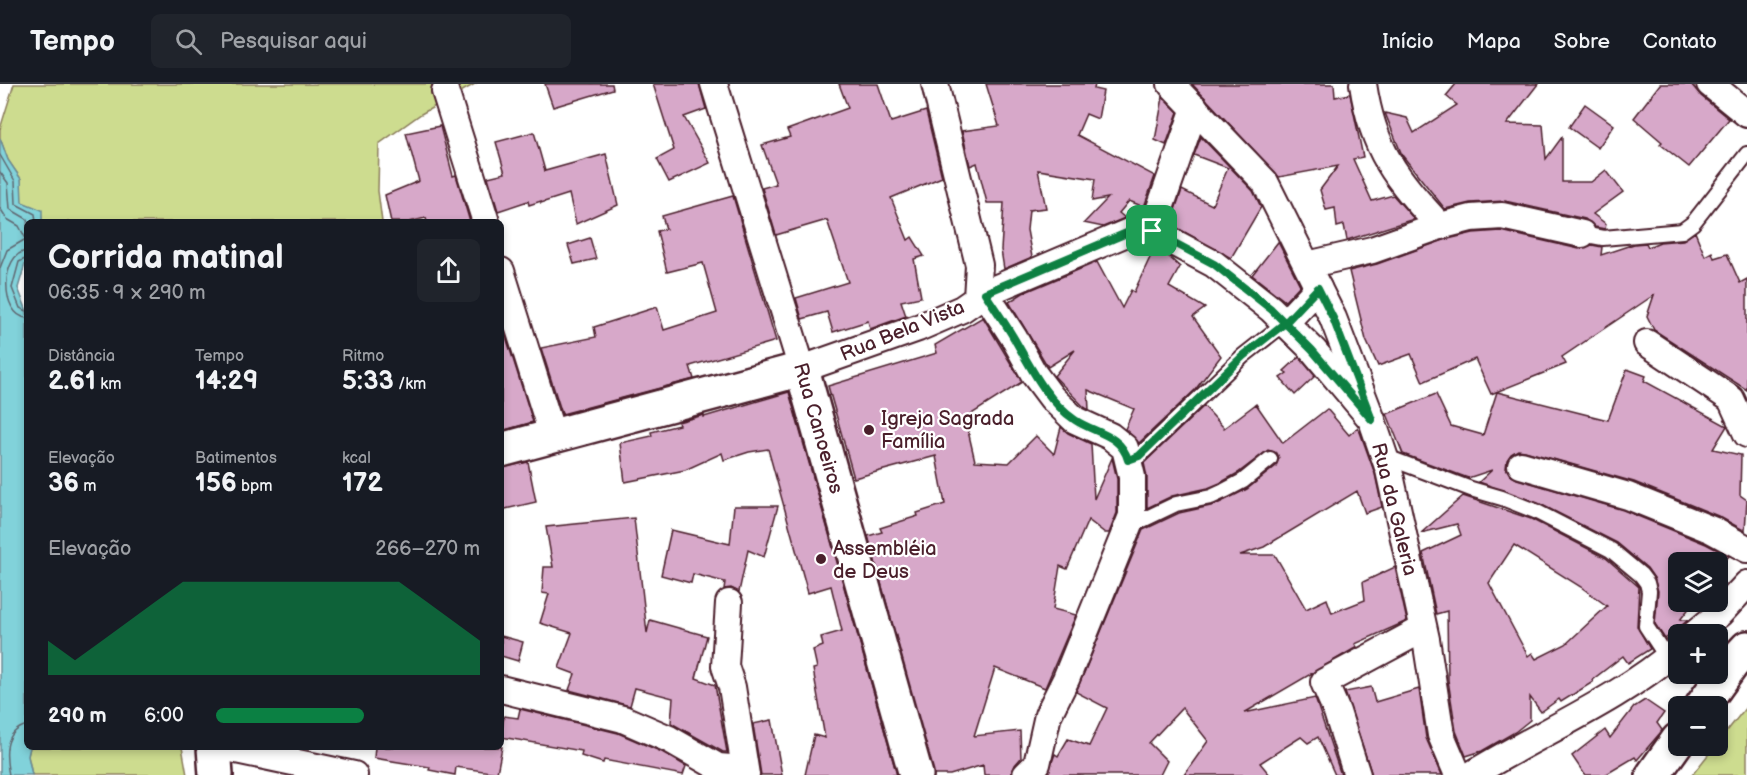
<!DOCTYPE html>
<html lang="pt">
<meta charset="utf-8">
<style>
:root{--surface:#171b24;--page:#20242c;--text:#f1f3f6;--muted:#9ea1a6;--line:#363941;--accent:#0b8043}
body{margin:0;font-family:"Balsamiq Sans",sans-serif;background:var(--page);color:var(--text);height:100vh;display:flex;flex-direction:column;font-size:22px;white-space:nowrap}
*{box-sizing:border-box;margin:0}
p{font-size:20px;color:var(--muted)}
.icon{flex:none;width:33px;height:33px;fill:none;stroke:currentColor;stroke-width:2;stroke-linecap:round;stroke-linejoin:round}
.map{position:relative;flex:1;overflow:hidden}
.sheet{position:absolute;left:24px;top:135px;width:480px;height:531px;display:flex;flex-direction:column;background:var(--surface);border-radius:9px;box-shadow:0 3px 9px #0003}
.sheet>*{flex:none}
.fabs{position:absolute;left:1668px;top:468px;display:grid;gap:12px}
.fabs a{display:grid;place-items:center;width:60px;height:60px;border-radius:9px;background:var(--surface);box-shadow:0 3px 9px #0003;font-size:30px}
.pin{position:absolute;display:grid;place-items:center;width:51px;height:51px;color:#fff;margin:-26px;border-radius:12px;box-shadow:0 3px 9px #0006}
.round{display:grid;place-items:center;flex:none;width:63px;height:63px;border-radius:9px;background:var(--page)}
.summary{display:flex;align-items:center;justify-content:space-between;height:102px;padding:0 24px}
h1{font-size:33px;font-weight:700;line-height:45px}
.stats{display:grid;grid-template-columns:repeat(3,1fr);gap:9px;height:102px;padding:6px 24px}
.stats div{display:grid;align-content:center}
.stats b{font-size:26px;font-weight:700}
.stats small{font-size:16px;font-weight:400}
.stats p{font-size:16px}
.chart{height:168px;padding:12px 24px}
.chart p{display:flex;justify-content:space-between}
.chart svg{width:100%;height:108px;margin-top:6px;fill:var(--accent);opacity:.7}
ul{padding:0 24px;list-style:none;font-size:20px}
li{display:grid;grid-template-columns:96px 72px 1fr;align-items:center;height:45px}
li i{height:15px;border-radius:8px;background:var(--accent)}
header{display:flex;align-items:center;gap:36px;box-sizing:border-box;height:84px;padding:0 30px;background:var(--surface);border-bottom:2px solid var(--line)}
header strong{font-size:28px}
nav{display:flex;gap:33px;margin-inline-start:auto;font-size:21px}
.search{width:420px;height:54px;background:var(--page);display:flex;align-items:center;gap:15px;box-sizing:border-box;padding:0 21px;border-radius:9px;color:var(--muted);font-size:22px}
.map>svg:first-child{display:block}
.green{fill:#cddc8f;stroke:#8c7e5d;stroke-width:1.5}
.water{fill:#81d2da;stroke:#6b8a94;stroke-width:1.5}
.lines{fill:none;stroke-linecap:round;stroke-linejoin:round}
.shore{stroke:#606771;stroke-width:1.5}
.building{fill:#d7a8c9;stroke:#4a1f2b;stroke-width:1.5;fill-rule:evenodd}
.lane-casing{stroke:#4a1f2b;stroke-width:18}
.street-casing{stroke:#4a1f2b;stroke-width:30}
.secondary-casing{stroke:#4a1f2b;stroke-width:38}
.lane{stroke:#fff;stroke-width:14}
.street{stroke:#fff;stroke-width:26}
.secondary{stroke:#fff;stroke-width:33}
.route-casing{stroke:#fff;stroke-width:12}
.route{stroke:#0b8043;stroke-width:8}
.poi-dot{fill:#4a1f2b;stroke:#fff;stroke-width:2}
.labels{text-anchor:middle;stroke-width:4.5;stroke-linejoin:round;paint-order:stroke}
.street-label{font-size:20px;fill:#4a1f2b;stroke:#fff}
.poi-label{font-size:20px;fill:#4a1f2b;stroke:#fff;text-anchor:start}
</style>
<header>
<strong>Tempo</strong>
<div class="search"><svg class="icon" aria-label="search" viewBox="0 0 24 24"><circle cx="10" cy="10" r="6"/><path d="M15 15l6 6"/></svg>Pesquisar aqui</div>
<nav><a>Início</a><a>Mapa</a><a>Sobre</a><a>Contato</a></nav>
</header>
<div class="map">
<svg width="1747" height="691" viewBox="0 0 1747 691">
<rect width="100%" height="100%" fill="#fff"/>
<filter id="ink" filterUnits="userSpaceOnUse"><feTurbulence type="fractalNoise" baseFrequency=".0167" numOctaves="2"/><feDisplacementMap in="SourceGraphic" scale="12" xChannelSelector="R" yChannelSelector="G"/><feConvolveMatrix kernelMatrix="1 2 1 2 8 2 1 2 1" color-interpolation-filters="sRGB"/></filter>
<g filter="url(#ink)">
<!-- green -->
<g class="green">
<path d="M 14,0 L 475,0 L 421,30 L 379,60 L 378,107 L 382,138 L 42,138 L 41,126 L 21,118 L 21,95 L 8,76 L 0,54 L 0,45 Z"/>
<path d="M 1747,622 L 1747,691 L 1692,691 Z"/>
<path d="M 30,663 L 182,663 L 187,691 L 32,691 L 28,672 Z"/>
</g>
<!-- water -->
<path class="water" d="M 0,54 L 8,76 L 21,95 L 22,118 L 42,126 L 42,138 L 27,138 L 27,174 L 18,204 L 27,227 L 27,663 L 30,663 L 28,672 L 32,691 L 0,691 Z"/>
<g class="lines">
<!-- shore -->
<g class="shore">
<path d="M 0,71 L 15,97 L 16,120 L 35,130 L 36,138"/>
<path d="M 0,88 L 8,99 L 10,125 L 27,135 L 28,138"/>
<path d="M 0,124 L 7,135 L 19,142 L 26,155 L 7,166 L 0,184"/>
<path d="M 27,167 C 0,169 0,232 27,234"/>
<path d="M 27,174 L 19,178 L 12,204 L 20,224 L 27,227"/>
<path d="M 9,691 C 5,671 3,648 27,641"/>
</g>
</g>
<!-- building -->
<g class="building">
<path d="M 545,0 L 612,0 L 613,5 L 553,23 Z"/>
<path d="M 653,0 L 699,0 L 706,25 L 684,33 L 710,79 L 669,98 L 657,75 L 674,66 Z"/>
<path d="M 839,0 L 878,0 L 891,38 L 926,27 L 942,93 L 891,114 L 908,156 L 912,153 L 924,172 L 914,175 L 921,213 L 901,217 L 906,232 L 870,245 L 868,237 L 833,248 L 827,228 L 802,235 L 796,214 L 848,198 L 827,136 L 776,151 L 762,104 L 776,100 L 762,61 L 790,53 L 787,46 L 848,24 Z"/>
<path d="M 986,0 L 1095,0 L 1094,5 L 1103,7 L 1098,35 L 1086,30 L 1077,51 L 1155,92 L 1144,123 L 1129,117 L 1119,129 L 1125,134 L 1103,143 L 1084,139 L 1108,114 L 1092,117 L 1095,95 L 1038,86 L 1046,124 L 1029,126 L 1027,146 L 1032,173 L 1004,185 L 1001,166 L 1004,119 L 987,119 L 977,79 L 970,82 L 962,47 L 999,42 Z"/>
<path d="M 1192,0 L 1334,0 L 1335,13 L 1350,10 L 1363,73 L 1353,75 L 1372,117 L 1393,111 L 1414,135 L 1347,156 L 1344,141 L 1337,143 L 1335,124 L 1326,126 L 1320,106 L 1338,82 L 1279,93 Z"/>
<path d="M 1456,0 L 1538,0 L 1507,40 L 1543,41 L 1546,75 L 1562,53 L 1562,98 L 1591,98 L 1606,86 L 1623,108 L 1593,130 L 1606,140 L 1605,145 L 1595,143 L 1585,135 L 1505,117 L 1470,119 L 1445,125 L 1402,71 L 1385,29 L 1407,34 L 1414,49 L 1457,21 L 1446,12 Z"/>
<path d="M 1660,0 L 1691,0 L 1701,12 L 1729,35 L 1689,83 L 1660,60 L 1662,58 L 1634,34 Z"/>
<path d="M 1163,13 L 1178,28 L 1166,61 L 1155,56 Z"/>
<path d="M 1585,20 L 1614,41 L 1598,64 L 1569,43 Z"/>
<path d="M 440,42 L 453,92 L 456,91 L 470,138 L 427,138 L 426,134 L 409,138 L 391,138 L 385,111 L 419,97 L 406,49 Z"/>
<path d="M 534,48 L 545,87 L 606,70 L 618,121 L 576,140 L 569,110 L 541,119 L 541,117 L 529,121 L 528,117 L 498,127 L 488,93 L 505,89 L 496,58 Z"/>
<path d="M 1201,53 L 1253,107 L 1261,123 L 1231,174 L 1170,140 L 1182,106 L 1212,121 L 1228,84 L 1194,71 Z"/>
<path d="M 733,112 L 776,257 L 690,282 L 694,295 L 562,330 L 541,264 L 596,253 L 594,243 L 657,223 L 664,246 L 717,229 L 703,179 L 667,188 L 657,147 L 666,145 L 662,132 Z"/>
<path d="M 1501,147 L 1579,165 L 1592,161 L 1602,163 L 1601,171 L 1634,160 L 1646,159 L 1648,163 L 1660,158 L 1683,156 L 1695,148 L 1705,172 L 1712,168 L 1714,174 L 1727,170 L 1740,199 L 1747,195 L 1747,306 L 1654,246 L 1647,232 L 1654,211 L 1562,273 L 1566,280 L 1491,310 L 1475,275 L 1423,298 L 1411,270 L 1378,282 L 1366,256 L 1349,187 L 1377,180 L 1444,156 L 1473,149 Z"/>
<path d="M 590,154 L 596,175 L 574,180 L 568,161 Z"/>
<path d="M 1278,158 L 1300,201 L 1285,217 L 1252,191 Z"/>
<path d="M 1154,165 L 1168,172 L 1180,183 L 1169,203 L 1205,224 L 1193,233 L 1221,272 L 1195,306 L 1139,359 L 1125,345 L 1134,325 L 1088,306 L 1089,326 L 1084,323 L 1054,292 L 1075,266 L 1048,283 L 1009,218 L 1023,209 L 1097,178 L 1122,224 L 1131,206 L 1134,208 Z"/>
<path d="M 983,233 L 1022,298 L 965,334 L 975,377 L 1009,379 L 1036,352 L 1054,370 L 1061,343 L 1068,349 L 1091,360 L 1094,415 L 1112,374 L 1117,395 L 1117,429 L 1109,449 L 1105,449 L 1088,436 L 1067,485 L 1060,482 L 1053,525 L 1076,531 L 1045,604 L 995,584 L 974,652 L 1020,647 L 1021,674 L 1015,681 L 1011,691 L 984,691 L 983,681 L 950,691 L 934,691 L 868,452 L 882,448 L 880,444 L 918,432 L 917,429 L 945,420 L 936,372 L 854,394 L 828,302 L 937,269 L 935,261 Z"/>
<path d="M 501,237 L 533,338 L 501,347 Z"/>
<path d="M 1299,273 L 1315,292 L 1295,311 L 1280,294 L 1287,289 L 1284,287 Z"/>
<path d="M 1627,285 L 1646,292 L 1644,297 L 1727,342 L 1713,365 L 1741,371 L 1740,411 L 1747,416 L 1745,447 L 1718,432 L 1634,398 L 1525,367 L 1518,366 L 1511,370 L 1507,376 L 1506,384 L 1510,391 L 1517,395 L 1623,426 L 1706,460 L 1729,472 L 1724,478 L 1678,478 L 1678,518 L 1694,518 L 1680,536 L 1688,536 L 1665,555 L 1655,540 L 1658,507 L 1654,494 L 1647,484 L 1617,459 L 1538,419 L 1479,398 L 1492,386 L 1468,394 L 1403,370 L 1387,330 L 1436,310 L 1451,342 L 1483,351 L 1497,308 L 1608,336 Z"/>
<path d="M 789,308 L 897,691 L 805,691 L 814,651 L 825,654 L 813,585 L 817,584 L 813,566 L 823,562 L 821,553 L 842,547 L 831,502 L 808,509 L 768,365 L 749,368 L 724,376 L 722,369 L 685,386 L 625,398 L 620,359 L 652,352 L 651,348 L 679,341 L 678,338 L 704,331 L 704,333 Z"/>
<path d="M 1256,320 L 1283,359 L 1327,325 L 1349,351 L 1357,344 L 1360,348 L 1375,390 L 1382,423 L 1365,429 L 1357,407 L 1264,463 L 1240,471 L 1275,471 L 1306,525 L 1327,515 L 1332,529 L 1365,516 L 1363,498 L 1395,483 L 1407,537 L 1355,560 L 1357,563 L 1244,629 L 1315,614 L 1341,691 L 1335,691 L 1318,653 L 1308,659 L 1301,653 L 1260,679 L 1270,691 L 1184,691 L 1208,657 L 1182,624 L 1149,659 L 1167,677 L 1160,691 L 1047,691 L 1055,670 L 1058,672 L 1068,655 L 1089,662 L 1107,624 L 1076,608 L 1143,446 L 1179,429 L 1215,421 L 1247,405 L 1276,382 L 1279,374 L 1277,369 L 1268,366 L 1238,389 L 1220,399 L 1208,404 L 1172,412 L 1147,424 L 1147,393 L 1144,379 L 1204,322 L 1224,344 Z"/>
<path d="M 528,378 L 536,418 L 501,426 L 501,384 Z"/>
<path d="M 1463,412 L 1531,435 L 1606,474 L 1639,503 L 1637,542 L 1650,565 L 1628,579 L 1623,572 L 1592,596 L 1593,598 L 1561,618 L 1559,615 L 1541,628 L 1530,613 L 1530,636 L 1515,648 L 1482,667 L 1466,672 L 1456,647 L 1448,596 L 1447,527 L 1436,530 L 1423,469 L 1461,451 L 1457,440 L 1421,449 ZM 1514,461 L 1581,503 L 1607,522 L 1566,560 L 1536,575 L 1532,569 L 1528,572 L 1489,499 Z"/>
<path d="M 734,422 L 778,422 L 764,473 L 748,466 L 739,508 L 731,504 L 724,505 L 725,498 L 693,490 L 691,499 L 661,491 L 671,446 L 730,460 Z"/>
<path d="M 634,434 L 647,549 L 650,536 L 707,552 L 696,594 L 715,601 L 727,668 L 723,668 L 671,639 L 673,614 L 635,604 L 630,622 L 569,606 L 575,590 L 559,584 L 572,549 L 540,539 L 549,510 L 542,509 L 544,483 L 553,483 L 546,443 Z"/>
<path d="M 501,552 L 523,558 L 518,577 L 501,572 Z"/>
<path d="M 1371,603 L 1375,618 L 1419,605 L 1426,654 L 1442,691 L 1372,691 L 1345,608 Z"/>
<path d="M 1645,616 L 1664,629 L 1657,639 L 1662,646 L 1661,648 L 1637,676 L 1635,673 L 1605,691 L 1585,691 L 1572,672 L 1605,646 L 1610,654 L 1634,623 Z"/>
<path d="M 520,625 L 618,649 L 662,668 L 686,682 L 683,691 L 604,676 L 603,679 L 581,672 L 582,667 L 501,653 L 504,632 L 518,634 Z"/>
<path d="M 772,636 L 782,691 L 761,691 L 753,640 Z"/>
<path d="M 375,663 L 502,663 L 497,689 L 456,683 L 455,691 L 429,686 L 430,683 L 374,674 Z"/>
</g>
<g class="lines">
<!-- lane casing -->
<g class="lane-casing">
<g id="lane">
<path d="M 1582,150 L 1603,154 L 1682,147 L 1693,139 L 1747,70"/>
<path d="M 1384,372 L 1471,405 L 1502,414 L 1535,427 L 1611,466 L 1641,491 L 1647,499 L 1649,507 L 1646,542 L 1667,574"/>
<path d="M 1128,376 L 1139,372 L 1243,272 L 1285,239"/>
<path d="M 1128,443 L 1176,420 L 1211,413 L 1224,407 L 1243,397 L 1270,375"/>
</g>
</g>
<!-- street casing -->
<g class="street-casing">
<g id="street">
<path d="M 714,0 L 802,285 L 918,244 L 962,225 L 985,209 L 1129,148 L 1152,147 L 1214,180 L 1271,225 L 1313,266 L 1372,336"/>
<path d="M 935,0 L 979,181 L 977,214"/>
<path d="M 1171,0 L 1265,98 L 1333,234 L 1372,336 L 1389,386 L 1426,555 L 1441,651 L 1458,691"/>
<path d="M 1363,0 C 1373,67 1396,94 1440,142"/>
<path d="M 1710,0 L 1747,30"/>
<path d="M 445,7 L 486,138"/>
<path d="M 1152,147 L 1195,24"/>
<path d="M 1307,181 L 1372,166 L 1440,142 L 1471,134 L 1502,132 L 1582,150"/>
<path d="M 501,187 L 553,353"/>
<path d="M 985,209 L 1014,254 L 1034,290 L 1052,314 L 1075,336 L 1110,352 L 1125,364 L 1132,393 L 1132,432 L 1066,595 L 1048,631 L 1037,680 L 1026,691"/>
<path d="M 1285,239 L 1318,204"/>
<path d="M 1647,259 L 1731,315 L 1747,350"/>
<path d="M 1521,381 L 1628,412 L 1712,446 L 1747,465"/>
<path d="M 729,519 L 725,582 L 732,603 L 746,691"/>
<path d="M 1695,550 L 1720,529 L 1747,500"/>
<path d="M 501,605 L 623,635 L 669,655 L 718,683 L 744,685"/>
<path d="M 222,663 L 354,691"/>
<path d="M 1357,691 L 1337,628 L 1324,598 L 1423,545"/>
<path d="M 1471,691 C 1539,649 1618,617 1678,565"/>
</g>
</g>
<!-- secondary casing -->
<g class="secondary-casing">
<g id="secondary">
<path d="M 501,366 L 802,285 L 916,691"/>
<path d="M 1702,622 L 1732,580 L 1747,564"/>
<path d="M 214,663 L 216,691"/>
<path d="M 1653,691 L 1678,656"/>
</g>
</g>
<!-- lane -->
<use href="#lane" class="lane"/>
<!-- street -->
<use href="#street" class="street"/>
<!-- secondary -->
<use href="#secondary" class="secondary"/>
</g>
</g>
<g class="lines" filter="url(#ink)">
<!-- route casing -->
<g class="route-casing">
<path id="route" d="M 1152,147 L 1129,148 L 985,209 C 995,225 1006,240 1015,256 C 1031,284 1047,317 1075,336 C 1094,349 1121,350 1128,376 L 1139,372 L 1243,272 L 1285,239 L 1312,266 L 1372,336 L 1333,234 L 1318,204 L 1285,239 L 1271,225 L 1214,180 L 1152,147"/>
</g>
<!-- route -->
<use href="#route" class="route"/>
</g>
<!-- markers -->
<g class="poi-dot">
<circle cx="869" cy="346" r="6"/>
<circle cx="821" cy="475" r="6"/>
</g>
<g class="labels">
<!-- street labels -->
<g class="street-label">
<text transform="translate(902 246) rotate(-22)" y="7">Rua Bela Vista</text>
<text transform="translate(819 344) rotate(74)" y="7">Rua Canoeiros</text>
<text transform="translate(1395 425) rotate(76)" y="7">Rua da Galeria</text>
</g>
<!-- poi labels -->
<g class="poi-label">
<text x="881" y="341">Igreja Sagrada<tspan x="881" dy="23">Família</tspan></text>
<text x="833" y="471">Assembléia<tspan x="833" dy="23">de Deus</tspan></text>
</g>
</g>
</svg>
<div class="fabs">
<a><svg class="icon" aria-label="layers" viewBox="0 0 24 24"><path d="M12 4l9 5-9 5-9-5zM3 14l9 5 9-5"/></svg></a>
<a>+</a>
<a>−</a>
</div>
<div class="pin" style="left:1152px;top:147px;background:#1e9e55"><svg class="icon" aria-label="arrive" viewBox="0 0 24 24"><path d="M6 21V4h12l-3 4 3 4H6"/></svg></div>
<section class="sheet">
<div class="summary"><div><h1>Corrida matinal</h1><p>06:35 · 9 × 290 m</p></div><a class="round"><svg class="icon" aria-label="share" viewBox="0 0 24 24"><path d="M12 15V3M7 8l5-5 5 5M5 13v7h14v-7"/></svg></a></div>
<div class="stats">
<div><p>Distância</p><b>2.61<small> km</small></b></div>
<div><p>Tempo</p><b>14:29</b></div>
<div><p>Ritmo</p><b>5:33<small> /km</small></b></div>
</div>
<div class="stats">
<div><p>Elevação</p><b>36<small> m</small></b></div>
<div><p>Batimentos</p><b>156<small> bpm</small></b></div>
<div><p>kcal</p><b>172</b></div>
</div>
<div class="chart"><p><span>Elevação</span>266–270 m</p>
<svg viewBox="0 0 160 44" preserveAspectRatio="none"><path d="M0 44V30L10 38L20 30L30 22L40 14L50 6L60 6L70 6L80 6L90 6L100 6L110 6L120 6L130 6L140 14L150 22L160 30V44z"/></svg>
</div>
<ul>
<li><b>290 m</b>6:00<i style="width:56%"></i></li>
</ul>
</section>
</div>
